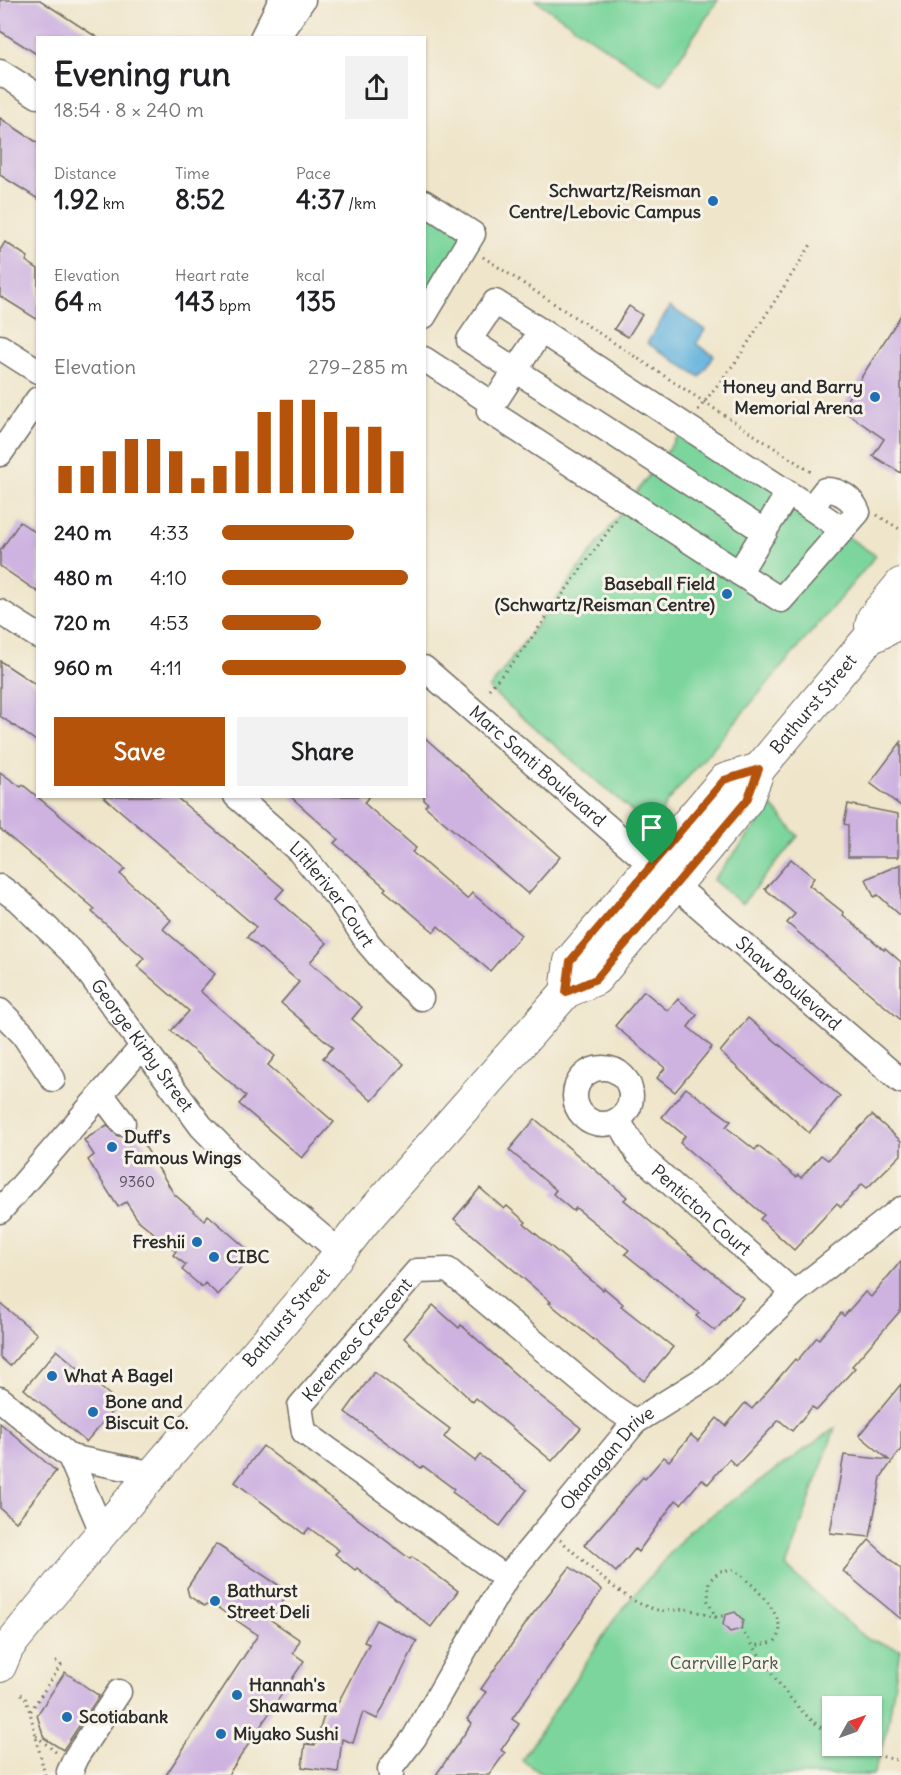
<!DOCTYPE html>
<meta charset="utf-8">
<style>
:root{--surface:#fff;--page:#f2f2f2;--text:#202124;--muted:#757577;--accent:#b45309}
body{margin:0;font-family:Delius,sans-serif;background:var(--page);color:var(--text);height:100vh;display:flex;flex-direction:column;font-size:22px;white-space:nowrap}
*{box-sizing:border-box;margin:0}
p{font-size:20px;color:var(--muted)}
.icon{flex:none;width:33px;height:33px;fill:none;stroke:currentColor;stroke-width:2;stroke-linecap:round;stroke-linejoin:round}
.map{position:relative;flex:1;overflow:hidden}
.panel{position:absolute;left:36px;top:36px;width:390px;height:762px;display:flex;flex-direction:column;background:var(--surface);border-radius:0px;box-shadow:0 2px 4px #0004}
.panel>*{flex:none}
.needle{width:39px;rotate:50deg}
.tools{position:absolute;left:822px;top:1696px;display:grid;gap:12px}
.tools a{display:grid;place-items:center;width:60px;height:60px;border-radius:0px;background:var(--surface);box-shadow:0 2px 4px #0004;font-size:30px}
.pin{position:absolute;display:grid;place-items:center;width:51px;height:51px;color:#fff;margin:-62px -26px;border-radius:50% 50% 50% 0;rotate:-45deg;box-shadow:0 0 6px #0007}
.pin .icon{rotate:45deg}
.round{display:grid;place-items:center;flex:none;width:63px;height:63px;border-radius:0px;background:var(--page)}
.headline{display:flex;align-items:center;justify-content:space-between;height:102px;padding:0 18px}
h1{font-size:33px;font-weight:800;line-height:45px}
.figures{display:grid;grid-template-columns:repeat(3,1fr);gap:9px;height:102px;padding:6px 18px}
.figures div{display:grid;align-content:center}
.figures b{font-size:26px;font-weight:800}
.figures small{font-size:16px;font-weight:400}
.figures p{font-size:16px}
.chart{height:168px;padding:12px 18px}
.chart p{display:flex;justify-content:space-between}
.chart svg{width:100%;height:108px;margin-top:6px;stroke:var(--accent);stroke-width:6}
.action{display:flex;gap:12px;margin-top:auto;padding:12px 18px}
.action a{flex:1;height:69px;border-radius:0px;background:var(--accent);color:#fff;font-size:24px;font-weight:800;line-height:69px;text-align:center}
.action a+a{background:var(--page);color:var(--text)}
ul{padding:0 18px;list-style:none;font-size:20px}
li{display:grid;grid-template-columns:96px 72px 1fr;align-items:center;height:45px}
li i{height:15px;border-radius:8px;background:var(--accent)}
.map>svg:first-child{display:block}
.green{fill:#7bd59c;stroke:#538064;stroke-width:1.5;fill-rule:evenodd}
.water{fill:#64b3de;stroke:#486f84;stroke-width:1.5}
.building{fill:#ceb3e1}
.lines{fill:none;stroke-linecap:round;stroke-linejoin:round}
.minor-casing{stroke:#706c63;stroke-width:27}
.major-casing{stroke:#706c63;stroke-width:34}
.path{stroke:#706c63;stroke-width:3;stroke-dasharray:1.5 4.5;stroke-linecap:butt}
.minor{stroke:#fff;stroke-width:24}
.major{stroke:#fff;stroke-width:32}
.route-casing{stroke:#fff;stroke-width:12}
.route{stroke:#b45309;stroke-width:8}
.poi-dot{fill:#1f6fb2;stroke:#f7f3e8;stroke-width:2}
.labels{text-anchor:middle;stroke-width:6;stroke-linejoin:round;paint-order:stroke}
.number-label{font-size:15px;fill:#544d58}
.poi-label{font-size:18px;font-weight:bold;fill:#2b2b2b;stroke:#f7f3e8;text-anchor:start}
.street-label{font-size:18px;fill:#2b2b2b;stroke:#f7f3e8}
.park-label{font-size:18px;fill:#3f5647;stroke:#f7f3e8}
</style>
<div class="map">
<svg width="901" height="1775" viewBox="0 0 901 1775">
<rect width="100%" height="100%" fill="#f7f3e8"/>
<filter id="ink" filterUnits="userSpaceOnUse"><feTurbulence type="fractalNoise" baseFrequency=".0167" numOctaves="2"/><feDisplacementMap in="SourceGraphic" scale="12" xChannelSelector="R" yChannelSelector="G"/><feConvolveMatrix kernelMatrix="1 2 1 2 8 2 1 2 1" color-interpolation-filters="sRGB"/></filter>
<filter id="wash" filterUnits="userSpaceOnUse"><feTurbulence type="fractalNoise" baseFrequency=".008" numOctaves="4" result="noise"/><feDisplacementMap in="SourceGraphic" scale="24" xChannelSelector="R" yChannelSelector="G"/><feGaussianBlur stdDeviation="1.35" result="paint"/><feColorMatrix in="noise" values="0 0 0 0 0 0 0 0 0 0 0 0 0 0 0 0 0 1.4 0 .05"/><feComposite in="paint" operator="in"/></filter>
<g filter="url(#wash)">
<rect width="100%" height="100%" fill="#efe5ca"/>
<!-- green -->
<g class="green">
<path d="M 535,0 L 718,0 L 661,85 Z"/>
<path d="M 425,208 L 469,237 L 425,309 Z"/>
<path d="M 685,427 L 876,556 L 667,802 L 653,829 L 489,689 Z"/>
<path d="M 772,806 L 798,836 L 742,904 L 713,880 Z"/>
<path d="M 835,1428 L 786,1567 L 865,1638 L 900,1649 L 888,1726 L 873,1775 L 543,1775 L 522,1760 L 617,1615 L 689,1531 ZM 832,1707 L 872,1707 L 872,1746 L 832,1746 Z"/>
</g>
<!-- water -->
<path class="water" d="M 670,307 L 705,330 L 696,344 L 714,355 L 700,377 L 647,343 Z"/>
<g id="blocks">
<!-- building -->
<g class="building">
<path d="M 0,0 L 40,0 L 98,38 L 38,38 L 38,55 L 0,31 Z"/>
<path d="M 0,118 L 38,143 L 38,199 L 0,175 Z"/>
<path d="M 5,242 L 28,257 L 26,261 L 38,269 L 38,320 L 0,296 L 0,250 Z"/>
<path d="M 629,306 L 642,315 L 628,337 L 614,329 Z"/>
<path d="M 901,315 L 901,473 L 873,456 L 884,439 L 841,409 Z"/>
<path d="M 20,522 L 38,534 L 38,592 L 0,566 L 0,551 Z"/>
<path d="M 0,661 L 38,686 L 38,742 L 0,716 Z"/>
<path d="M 424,737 L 560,857 L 528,894 L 425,806 L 428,803 L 424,800 Z"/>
<path d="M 901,742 L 901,806 L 870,783 Z"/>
<path d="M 0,772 L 21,787 L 23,785 L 125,869 L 120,874 L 171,920 L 163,929 L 215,974 L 200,991 L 275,1056 L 268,1065 L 334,1122 L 302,1158 L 239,1104 L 246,1096 L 171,1031 L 189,1011 L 137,966 L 144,958 L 92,912 L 95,909 L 0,829 Z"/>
<path d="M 103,796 L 175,796 L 284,889 L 276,898 L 327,943 L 310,962 L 362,1007 L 352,1019 L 404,1064 L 372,1101 L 323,1058 L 333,1047 L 281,1003 L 299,982 L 247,937 L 256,927 Z"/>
<path d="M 290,796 L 369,796 L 364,803 L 416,848 L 412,852 L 467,899 L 472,893 L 521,935 L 490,971 L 438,926 L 434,932 L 384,890 L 386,888 L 334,843 L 338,839 Z"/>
<path d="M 848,804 L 898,814 L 898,857 L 848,857 L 848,825 L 844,824 Z"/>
<path d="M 791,859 L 814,878 L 809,885 L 844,913 L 843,915 L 884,950 L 885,948 L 901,962 L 901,1020 L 787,923 L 795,914 L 765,889 Z"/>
<path d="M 901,864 L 901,916 L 878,895 L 874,897 L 866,879 Z"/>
<path d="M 644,991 L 668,1011 L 678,999 L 697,1015 L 688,1027 L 712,1047 L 675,1092 L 657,1078 L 665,1068 L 615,1026 Z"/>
<path d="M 748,1018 L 840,1096 L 809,1133 L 720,1052 Z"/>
<path d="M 686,1088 L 731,1121 L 726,1127 L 755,1150 L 758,1146 L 796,1177 L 798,1175 L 801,1178 L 821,1155 L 828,1160 L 872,1115 L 901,1141 L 901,1155 L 867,1188 L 862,1184 L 841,1207 L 837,1203 L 794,1250 L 760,1219 L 764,1215 L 680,1143 L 685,1136 L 662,1117 Z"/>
<path d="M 535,1119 L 627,1197 L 624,1200 L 743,1298 L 715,1331 L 696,1316 L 699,1313 L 625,1254 L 629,1250 L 576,1208 L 573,1211 L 553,1194 L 556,1190 L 509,1150 Z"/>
<path d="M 107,1125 L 118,1136 L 125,1137 L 135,1130 L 174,1194 L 204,1220 L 208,1215 L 253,1254 L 218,1295 L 205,1283 L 202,1287 L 182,1270 L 186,1265 L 173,1255 L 176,1251 L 138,1220 L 126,1202 L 118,1207 L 88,1160 L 94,1155 L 84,1140 Z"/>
<path d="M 480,1188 L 504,1209 L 507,1206 L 526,1222 L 524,1224 L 603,1290 L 604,1288 L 623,1304 L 621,1306 L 673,1347 L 644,1381 L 549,1303 L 551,1302 L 454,1219 Z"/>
<path d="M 901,1261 L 901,1310 L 852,1366 L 855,1368 L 817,1410 L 812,1407 L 792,1431 L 779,1420 L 736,1466 L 729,1459 L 708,1484 L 702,1479 L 681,1504 L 676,1500 L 638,1552 L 635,1549 L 616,1572 L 584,1545 L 643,1477 L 645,1479 L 664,1457 L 669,1461 L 691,1435 L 698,1441 L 717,1418 L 726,1426 L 745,1403 L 752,1409 L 795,1359 L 797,1361 L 817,1337 L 819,1339 L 841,1313 L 844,1316 L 865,1292 L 871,1297 Z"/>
<path d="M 0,1303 L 37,1334 L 10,1366 L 0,1357 Z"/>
<path d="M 433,1305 L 459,1328 L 461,1325 L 534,1391 L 581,1428 L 552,1461 L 476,1398 L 473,1402 L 404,1338 Z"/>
<path d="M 57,1350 L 119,1403 L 86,1442 L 24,1389 Z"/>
<path d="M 374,1372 L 450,1429 L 444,1437 L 475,1461 L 480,1455 L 527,1490 L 500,1526 L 452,1492 L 454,1489 L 423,1466 L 421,1468 L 345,1412 Z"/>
<path d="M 901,1384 L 901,1449 L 881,1477 L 870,1537 L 830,1533 L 844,1455 L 889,1460 L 859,1435 Z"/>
<path d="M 0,1423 L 56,1471 L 16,1522 L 0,1508 Z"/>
<path d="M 263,1446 L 410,1559 L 412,1557 L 458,1591 L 431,1627 L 357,1568 L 355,1570 L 335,1554 L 339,1550 L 309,1528 L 304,1534 L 235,1482 Z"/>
<path d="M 869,1540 L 901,1569 L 901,1619 L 843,1571 Z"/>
<path d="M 216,1544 L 289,1592 L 271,1620 L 300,1640 L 293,1653 L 304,1661 L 228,1775 L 166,1775 L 258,1635 L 212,1604 L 204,1606 L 189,1596 L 187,1588 Z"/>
<path d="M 570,1567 L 602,1590 L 512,1719 L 519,1724 L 501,1750 L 505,1753 L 489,1775 L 436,1775 L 472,1723 L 467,1719 L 486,1692 L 481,1689 L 529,1619 Z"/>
<path d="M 735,1612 L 743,1620 L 741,1629 L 730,1632 L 723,1625 L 725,1615 Z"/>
<path d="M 376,1620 L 417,1641 L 403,1669 L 377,1719 L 363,1712 L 353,1743 L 342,1739 L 338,1772 L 302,1767 L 305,1744 L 315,1745 L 326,1709 L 333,1712 L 369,1644 L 364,1642 Z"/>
<path d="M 65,1672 L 99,1696 L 63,1750 L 44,1738 L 37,1715 Z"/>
</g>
</g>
</g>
<g filter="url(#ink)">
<use href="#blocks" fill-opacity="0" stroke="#706c63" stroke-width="1.5"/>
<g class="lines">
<!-- minor casing -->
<g class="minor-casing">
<g id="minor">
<path d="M 262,38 L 281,0"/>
<path d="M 277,38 L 303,0"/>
<path d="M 0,72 L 38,96"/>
<path d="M 424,202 L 473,234 L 424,316"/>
<path d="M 541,331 L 495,302 L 469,340 L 765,532"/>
<path d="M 0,347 L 38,371"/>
<path d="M 424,359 L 493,404"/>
<path d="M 0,454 L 38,399"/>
<path d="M 788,493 L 739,573 L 489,411 L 541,331 L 811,508 L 843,530"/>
<path d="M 739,573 L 781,600 L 858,512 C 853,499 839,489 825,490 L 811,508"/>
<path d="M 0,612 L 38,636"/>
<path id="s1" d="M 424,668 L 901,1081"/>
<path id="s2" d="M 236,796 L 299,851 L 342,903 L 368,943 L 392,971 L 421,998"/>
<path id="s3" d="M 0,887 L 18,900 L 77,957 L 201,1126 L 250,1176 L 340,1252"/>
<path d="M 0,1011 L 23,1034 L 53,1079"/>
<circle cx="603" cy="1096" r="28"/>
<path d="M 101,1094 L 123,1123"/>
<path id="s4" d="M 618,1120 L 638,1154 L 794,1293"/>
<path d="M 0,1211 L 141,1048"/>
<path d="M 0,1399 L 70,1457 L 103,1534"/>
<path d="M 70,1457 L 155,1474"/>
<path id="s5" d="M 506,1578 L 304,1432 L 300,1406 L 417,1271 L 448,1270 L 606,1402 L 635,1422"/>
<path d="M 72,1775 L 69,1772 L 76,1757 L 119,1692"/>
<path id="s6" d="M 391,1775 L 390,1769 L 414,1738 L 506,1578 L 635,1422 L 707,1377 L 794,1293 L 901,1209"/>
</g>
</g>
<!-- major casing -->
<g class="major-casing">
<g id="major">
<path d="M 871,626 L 873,618 L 901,584"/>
<path d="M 566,992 L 570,961 L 724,780 L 759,769"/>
<path id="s7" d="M 0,1666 L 8,1647 L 89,1548 L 318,1281 L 362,1224 L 566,992 L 596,979 L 747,800 L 759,769 L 868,639 L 888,629 L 901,613"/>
</g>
</g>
<!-- path -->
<g class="path">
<path d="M 483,257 L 814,474"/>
<path d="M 698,410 L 737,360 L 812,243"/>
<path d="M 877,515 L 901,530"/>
<path d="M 489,689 L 517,658 L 617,519"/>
<path d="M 560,1540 C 589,1564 621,1602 658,1610 C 668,1612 680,1608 690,1610 C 704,1613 712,1620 725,1615"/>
<path d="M 716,1618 L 708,1601 L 709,1581 L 720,1571 L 733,1570 C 749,1578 796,1625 774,1642 L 754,1646"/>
<path d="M 741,1629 C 769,1666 790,1710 832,1735"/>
<path d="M 21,1694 L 25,1697 L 30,1712"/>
<path d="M 36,1736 L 57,1753"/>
<path d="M 855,1746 L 871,1754 L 901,1761"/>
<path d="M 45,1775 L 30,1712 L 61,1665 L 52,1659"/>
</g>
<!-- minor -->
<use href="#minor" class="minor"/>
<!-- major -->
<use href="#major" class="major"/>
</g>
</g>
<g class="lines" filter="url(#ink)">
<!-- route casing -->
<g class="route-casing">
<path id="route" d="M 759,769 L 747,800 L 596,979 L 566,992 L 570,961 L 724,780 Z"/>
</g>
<!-- route -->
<use href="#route" class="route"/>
</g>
<!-- markers -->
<g class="poi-dot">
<circle cx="713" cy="201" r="6"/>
<circle cx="875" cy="397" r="6"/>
<circle cx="727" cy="594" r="6"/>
<circle cx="112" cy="1147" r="6"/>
<circle cx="197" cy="1242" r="6"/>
<circle cx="214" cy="1257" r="6"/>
<circle cx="52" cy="1376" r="6"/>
<circle cx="93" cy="1412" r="6"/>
<circle cx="215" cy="1601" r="6"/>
<circle cx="237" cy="1695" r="6"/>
<circle cx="67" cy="1717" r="6"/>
<circle cx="221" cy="1734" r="6"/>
</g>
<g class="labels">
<!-- number labels -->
<g class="number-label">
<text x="137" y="1187">9360</text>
</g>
<!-- poi labels -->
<g class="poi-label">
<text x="701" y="197" text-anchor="end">Schwartz/Reisman<tspan x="701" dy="21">Centre/Lebovic Campus</tspan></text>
<text x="863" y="393" text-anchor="end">Honey and Barry<tspan x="863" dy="21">Memorial Arena</tspan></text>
<text x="715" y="590" text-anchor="end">Baseball Field<tspan x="715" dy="21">(Schwartz/Reisman Centre)</tspan></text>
<text x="124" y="1143">Duff's<tspan x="124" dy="21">Famous Wings</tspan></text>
<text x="185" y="1248" text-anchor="end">Freshii</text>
<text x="226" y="1263">CIBC</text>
<text x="64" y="1382">What A Bagel</text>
<text x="105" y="1408">Bone and<tspan x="105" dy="21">Biscuit Co.</tspan></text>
<text x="227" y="1597">Bathurst<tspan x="227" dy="21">Street Deli</tspan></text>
<text x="249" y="1691">Hannah's<tspan x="249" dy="21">Shawarma</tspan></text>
<text x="79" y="1723">Scotiabank</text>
<text x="233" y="1740">Miyako Sushi</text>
</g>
<!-- street labels -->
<g class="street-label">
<text dy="6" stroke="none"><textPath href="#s7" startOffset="1266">Bathurst Street</textPath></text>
<text dy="6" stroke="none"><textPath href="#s1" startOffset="150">Marc Santi Boulevard</textPath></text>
<text dy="6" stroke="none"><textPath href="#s2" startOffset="138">Littleriver Court</textPath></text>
<text dy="6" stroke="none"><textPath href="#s1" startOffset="482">Shaw Boulevard</textPath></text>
<text dy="6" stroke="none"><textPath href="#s3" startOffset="214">George Kirby Street</textPath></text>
<text dy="6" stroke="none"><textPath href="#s4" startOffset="124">Penticton Court</textPath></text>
<text dy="6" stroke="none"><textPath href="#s7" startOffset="452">Bathurst Street</textPath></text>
<text dy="6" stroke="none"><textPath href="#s5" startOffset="363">Keremeos Crescent</textPath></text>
<text dy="6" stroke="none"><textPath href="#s6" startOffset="387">Okanagan Drive</textPath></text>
</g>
<!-- park labels -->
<g class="park-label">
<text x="724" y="1669">Carrville Park</text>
</g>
</g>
</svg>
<div class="tools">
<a><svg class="needle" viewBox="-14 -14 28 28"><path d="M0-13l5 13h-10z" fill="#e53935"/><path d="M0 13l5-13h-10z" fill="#757577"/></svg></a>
</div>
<div class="pin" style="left:652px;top:864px;background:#1e9e55"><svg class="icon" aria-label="arrive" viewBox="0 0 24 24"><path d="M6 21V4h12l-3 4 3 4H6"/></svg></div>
<section class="panel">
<div class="headline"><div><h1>Evening run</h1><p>18:54 · 8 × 240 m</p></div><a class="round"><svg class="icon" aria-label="share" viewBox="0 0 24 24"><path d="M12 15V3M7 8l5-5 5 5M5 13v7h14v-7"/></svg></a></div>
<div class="figures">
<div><p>Distance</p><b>1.92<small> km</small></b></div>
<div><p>Time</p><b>8:52</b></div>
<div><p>Pace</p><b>4:37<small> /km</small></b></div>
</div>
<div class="figures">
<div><p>Elevation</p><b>64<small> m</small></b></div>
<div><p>Heart rate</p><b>143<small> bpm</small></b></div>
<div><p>kcal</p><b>135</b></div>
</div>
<div class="chart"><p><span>Elevation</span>279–285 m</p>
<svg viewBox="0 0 160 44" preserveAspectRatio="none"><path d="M5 44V33M15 44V33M25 44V27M35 44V22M45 44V22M55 44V27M65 44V38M75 44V33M85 44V27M95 44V11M105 44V6M115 44V6M125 44V11M135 44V17M145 44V17M155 44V27"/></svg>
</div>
<ul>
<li><b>240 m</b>4:33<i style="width:71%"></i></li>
<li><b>480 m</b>4:10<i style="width:100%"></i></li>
<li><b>720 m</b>4:53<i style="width:53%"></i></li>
<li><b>960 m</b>4:11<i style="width:99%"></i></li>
</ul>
<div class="action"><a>Save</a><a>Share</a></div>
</section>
</div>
